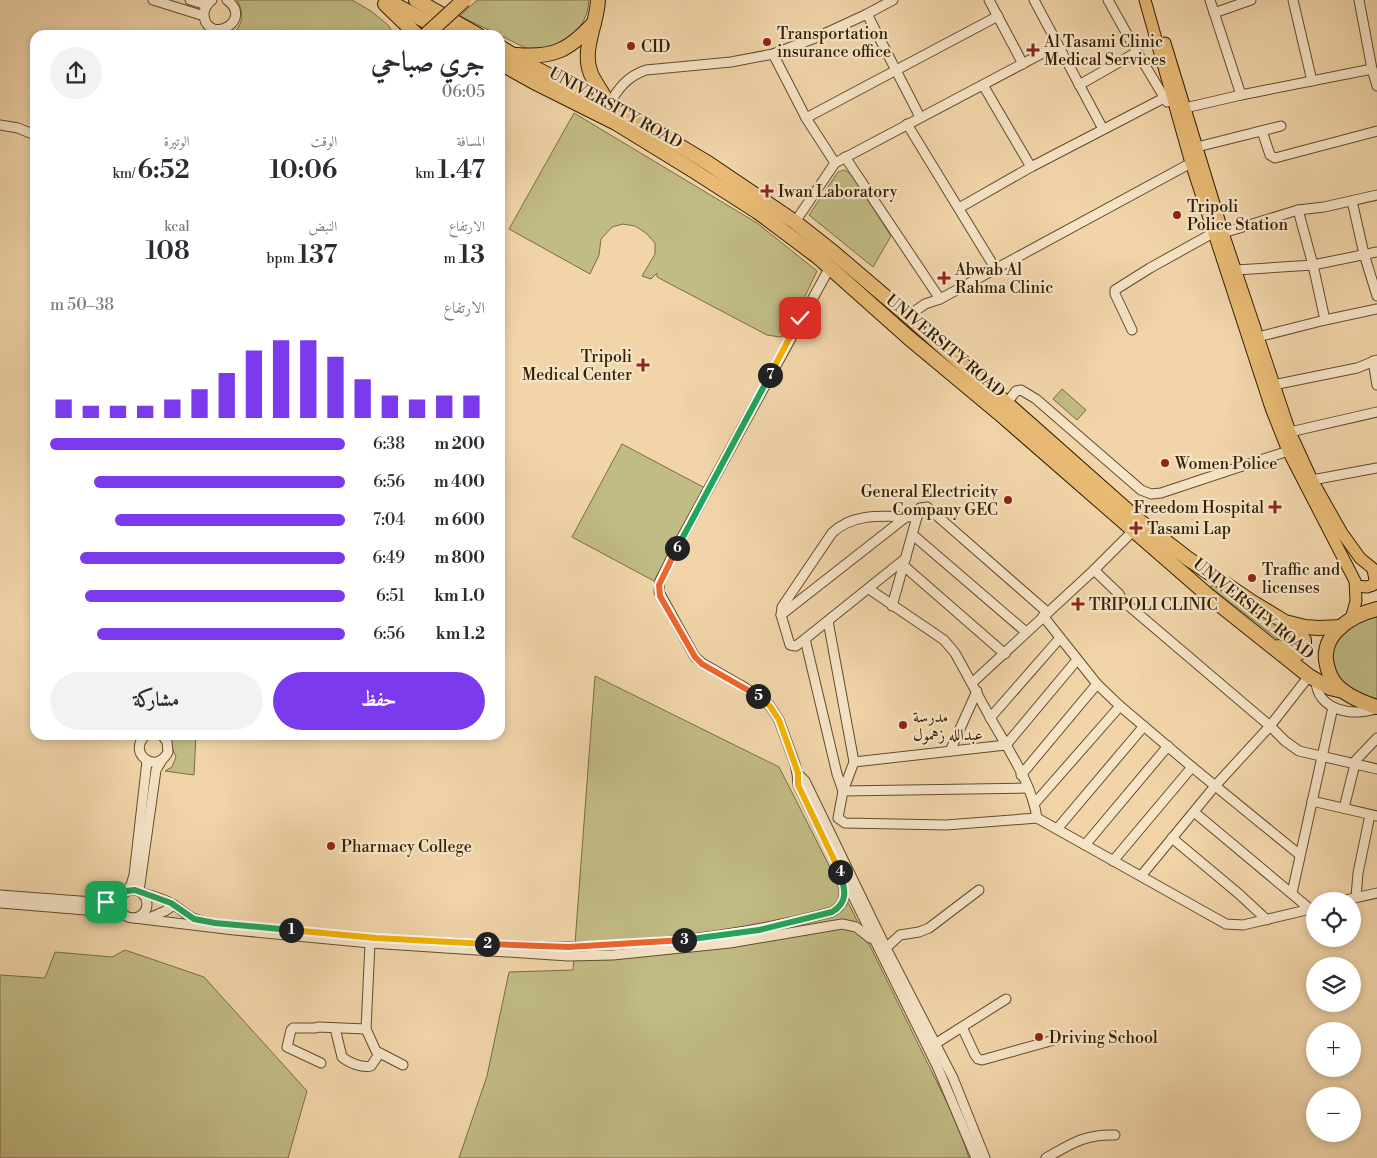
<!DOCTYPE html>
<html lang="ar">
<meta charset="utf-8">
<style>
:root{--surface:#fff;--page:#f2f2f3;--text:#2b2b33;--muted:#7c7c81;--accent:#7c3aed}
body{margin:0;font-family:"Libre Bodoni",Amiri,serif;background:var(--page);color:var(--text);direction:rtl;height:100vh;display:flex;flex-direction:column;font-size:19px;white-space:nowrap}
*{box-sizing:border-box;margin:0}
p{font-size:16px;color:var(--muted)}
.icon{flex:none;width:28px;height:28px;fill:none;stroke:currentColor;stroke-width:2;stroke-linecap:round;stroke-linejoin:round}
.map{position:relative;flex:1;overflow:hidden;direction:ltr}
.drawer{position:absolute;left:30px;top:30px;width:475px;height:710px;display:flex;flex-direction:column;background:var(--surface);border-radius:15px;box-shadow:0 2px 8px #0003;direction:rtl}
.drawer>*{flex:none}
.buttons{position:absolute;left:1306px;top:892px;display:grid;gap:10px}
.buttons a{display:grid;place-items:center;width:55px;height:55px;border-radius:50%;background:var(--surface);box-shadow:0 2px 8px #0003;font-size:25px}
.pin{position:absolute;display:grid;place-items:center;width:42px;height:42px;color:#fff;margin:-21px;border-radius:10px;box-shadow:0 2px 8px #0006}
.km{position:absolute;width:25px;height:25px;margin:-12px;border-radius:50%;background:#222;color:#fff;font-size:14px;line-height:25px;text-align:center}
.round{display:grid;place-items:center;flex:none;width:52px;height:52px;border-radius:26px;background:var(--page)}
.overview{display:flex;align-items:center;justify-content:space-between;height:85px;padding:0 20px}
h1{font-size:28px;font-weight:600;line-height:38px}
.metrics{display:grid;grid-template-columns:repeat(3,1fr);gap:8px;height:85px;padding:5px 20px}
.metrics div{display:grid;align-content:center}
.metrics b{font-size:25px;font-weight:600}
.metrics small{font-size:14px;font-weight:400}
.metrics p{font-size:14px}
.chart{height:140px;padding:10px 20px}
.chart p{display:flex;justify-content:space-between}
.chart svg{width:100%;height:90px;margin-top:5px;stroke:var(--accent);stroke-width:6}
.primary-button{display:flex;gap:10px;margin-top:auto;padding:10px 20px}
.primary-button a{flex:1;height:58px;border-radius:30px;background:var(--accent);color:#fff;font-size:20px;font-weight:600;line-height:58px;text-align:center}
.primary-button a+a{background:var(--page);color:var(--text)}
ul{padding:0 20px;list-style:none;font-size:16px}
li{display:grid;grid-template-columns:80px 60px 1fr;align-items:center;height:38px}
li i{height:12px;border-radius:6px;background:var(--accent)}
.map>svg:first-child{display:block}
.green{fill:#c1bb84;stroke:#7a6c44}
.lines{fill:none;stroke-linecap:round;stroke-linejoin:round}
.minor-casing{stroke:#624c2c;stroke-width:11}
.major-casing{stroke:#321e03;stroke-width:13}
.highway-casing{stroke:#321e03;stroke-width:16}
.minor{stroke:#f6e4c7;stroke-width:9}
.major{stroke:#e8ba74;stroke-width:11}
.highway{stroke:#e8ba74;stroke-width:14}
.highway-bridge-casing{stroke:#321e03;stroke-width:16;stroke-linecap:butt}
.highway-bridge{stroke:#e8ba74;stroke-width:14}
.split-1-casing{stroke:#fff;stroke-width:10}
.split-2-casing{stroke:#fff;stroke-width:10}
.split-3-casing{stroke:#fff;stroke-width:10}
.split-4-casing{stroke:#fff;stroke-width:10}
.split-5-casing{stroke:#fff;stroke-width:10}
.split-6-casing{stroke:#fff;stroke-width:10}
.split-7-casing{stroke:#fff;stroke-width:10}
.split-8-casing{stroke:#fff;stroke-width:10}
.split-1{stroke:#22a559;stroke-width:6}
.split-2{stroke:#f5b400;stroke-width:6}
.split-3{stroke:#f0652b;stroke-width:6}
.split-4{stroke:#22a559;stroke-width:6}
.split-5{stroke:#f5b400;stroke-width:6}
.split-6{stroke:#f0652b;stroke-width:6}
.split-7{stroke:#22a559;stroke-width:6}
.split-8{stroke:#f5b400;stroke-width:6}
.poi-dot{fill:#8f2418;stroke:#f6e4c7;stroke-width:2}
.labels{text-anchor:middle;stroke-width:4.5;stroke-linejoin:round;paint-order:stroke}
.poi-label{font-size:16px;fill:#321e03;stroke:#f6e4c7;text-anchor:start}
.street-label{font-size:16px;fill:#321e03;stroke:#f6e4c7}
</style>
<div class="map">
<svg width="1377" height="1158" viewBox="0 0 1377 1158">
<rect width="100%" height="100%" fill="#f1d5a9"/>
<filter id="stains"><feTurbulence type="fractalNoise" baseFrequency=".004" numOctaves="4"/><feColorMatrix values="0 0 0 0 .2 0 0 0 0 .09 0 0 0 0 .02 0 0 0 .5 -.17"/></filter>
<radialGradient id="worn" r=".72"><stop offset=".6" stop-color="#630" stop-opacity="0"/><stop offset="1" stop-color="#630" stop-opacity=".3"/></radialGradient>
<!-- green -->
<g class="green">
<path d="M 237,0 L 352,0 L 371,11 L 388,25 L 395,35 L 231,35 C 244,25 244,13 237,0 Z"/>
<path d="M 477,0 L 589,0 C 587,24 576,32 561,49 L 530,50 L 460,16 Z"/>
<path d="M 574,113 L 757,223 L 817,271 L 787,334 L 780,337 L 767,335 L 657,277 L 657,273 L 651,279 L 642,276 L 655,254 L 655,243 L 646,233 L 635,226 L 623,224 L 612,227 L 601,239 L 599,255 L 590,274 L 509,229 Z"/>
<path d="M 844,170 L 851,174 L 891,236 L 873,267 L 809,215 L 838,172 Z"/>
<path d="M 1062,389 L 1086,410 L 1077,420 L 1053,399 Z"/>
<path d="M 622,444 L 705,488 L 654,581 L 572,537 Z"/>
<path d="M 1217,583 L 1283,625 L 1302,647 L 1288,647 L 1210,587 Z"/>
<path d="M 1377,617 L 1377,701 C 1369,699 1344,688 1339,682 C 1327,669 1329,644 1342,632 C 1350,624 1366,620 1377,617 Z"/>
<path d="M 595,676 L 779,767 L 866,938 L 958,1125 L 969,1158 L 459,1158 L 487,1076 L 509,972 L 573,970 Z"/>
<path d="M 167,735 L 196,735 L 194,775 L 165,771 L 172,767 L 176,757 Z"/>
<path d="M 125,950 L 204,977 L 307,1091 L 288,1158 L 0,1158 L 0,975 L 45,978 L 55,952 L 112,957 Z"/>
</g>
<g class="lines">
<!-- minor casing -->
<g class="minor-casing">
<g id="minor">
<path d="M 153,0 L 204,16"/>
<path d="M 190,0 L 207,5"/>
<path d="M 212,0 C 207,4 203,9 204,17 C 210,45 254,20 227,0"/>
<path d="M 989,0 L 1023,64"/>
<path d="M 1034,0 L 1103,129"/>
<path d="M 1108,0 L 1137,52 L 1167,102"/>
<path d="M 1293,0 L 1312,81"/>
<path d="M 1214,13 L 1251,0"/>
<path d="M 867,14 L 920,117"/>
<path d="M 773,54 L 806,118 L 835,163"/>
<path d="M 1372,69 L 1377,86"/>
<path d="M 983,85 L 1031,167"/>
<path d="M 1079,85 L 1137,52"/>
<path d="M 1241,95 L 1372,69 L 1359,0"/>
<path d="M 609,105 C 618,88 628,76 646,70 L 731,62 L 773,54 L 815,38 L 867,14 L 893,0"/>
<path d="M 1185,108 L 1241,95 L 1210,0"/>
<path d="M 806,118 L 998,16"/>
<path d="M 907,124 L 995,268"/>
<path d="M 0,125 L 18,128 L 35,135"/>
<path d="M 1262,131 L 1270,155 L 1275,158 L 1377,131"/>
<path d="M 1197,147 L 1281,126"/>
<path d="M 845,157 L 940,299"/>
<path d="M 1352,201 L 1364,254 L 1377,296"/>
<path d="M 959,208 L 1031,167 L 1164,98"/>
<path d="M 1298,210 L 1313,265 L 1325,320"/>
<path d="M 795,222 L 835,163 L 1058,45"/>
<path d="M 1223,233 L 1298,210 L 1324,207 L 1377,195"/>
<path d="M 830,267 L 680,541 L 660,581 L 659,592 L 695,657 L 702,663 L 744,687 L 770,706 L 779,720 L 795,764 L 797,773 L 798,785 L 937,1066 L 976,1158"/>
<path d="M 1236,270 L 1313,265 L 1377,252"/>
<path d="M 908,316 L 925,304 L 940,299 L 1191,163"/>
<path d="M 1132,330 L 1115,294 L 1115,290 L 1150,268 L 1213,233"/>
<path d="M 1258,337 L 1325,320 L 1377,309"/>
<path d="M 1373,361 L 1377,385"/>
<path d="M 1273,385 L 1357,368 L 1377,360"/>
<path d="M 1006,404 L 1016,391 L 1021,390 L 1036,399 L 1141,490 L 1151,494 L 1161,493 L 1288,451"/>
<path d="M 1290,432 L 1377,412"/>
<path d="M 1312,480 L 1377,468"/>
<path d="M 913,535 L 1026,632"/>
<path d="M 906,558 L 805,639 L 796,646 L 790,645 L 781,615 L 782,607 L 832,533 C 855,511 887,517 917,517"/>
<path d="M 904,566 L 1005,654"/>
<path d="M 1094,570 L 1119,594 L 1122,600 L 1270,726 L 1285,741 L 1299,751 L 1377,769"/>
<path d="M 869,589 L 944,640 L 955,653 C 967,674 978,696 990,717 C 1007,748 1032,783 1037,818"/>
<path d="M 892,606 L 917,517 L 920,508 L 927,507 L 1047,612"/>
<path d="M 781,615 L 906,517"/>
<path d="M 1043,616 L 1097,684 L 1120,706 L 1192,767 L 1300,855"/>
<path d="M 828,621 L 854,762 L 843,791 L 838,818 L 845,823 L 946,825 L 1037,818 L 1226,924 L 1243,925 L 1315,908"/>
<path d="M 805,639 L 837,774 L 843,791 L 1028,788"/>
<path d="M 1316,680 C 1316,710 1354,718 1377,708"/>
<path d="M 972,683 L 1094,570 L 1134,530"/>
<path d="M 990,718 L 1060,638"/>
<path d="M 146,735 C 126,752 156,776 168,752 L 167,742 L 162,735"/>
<path d="M 950,751 L 977,691"/>
<path d="M 854,762 L 1006,745 L 1077,660"/>
<path d="M 797,773 L 805,781 L 886,948 L 953,1078 L 985,1158"/>
<path d="M 1021,775 L 1097,684"/>
<path d="M 1312,801 L 1377,816"/>
<path d="M 1035,803 L 1120,706"/>
<path d="M 1344,808 L 1356,760 L 1377,738"/>
<path d="M 1194,812 L 1310,909"/>
<path d="M 1057,829 L 1144,726"/>
<path d="M 1172,838 L 1239,894 L 1267,920"/>
<path d="M 1085,845 L 1168,746"/>
<path d="M 1113,861 L 1192,767"/>
<path d="M 1141,876 L 1215,786 L 1270,726 L 1309,676"/>
<circle cx="133" cy="904" r="14"/>
<path d="M 126,891 L 131,885 L 134,875 L 147,761"/>
<path d="M 139,891 L 156,770 L 162,760"/>
<path d="M 142,893 C 153,896 163,898 172,904 C 188,913 186,918 207,922"/>
<path d="M 1292,893 L 1333,707"/>
<path d="M 0,895 L 106,903 L 121,896"/>
<path d="M 1356,897 L 1358,873 L 1370,815"/>
<path d="M 1341,901 L 1377,893"/>
<path d="M 0,903 L 122,913"/>
<path d="M 134,918 L 234,930 L 370,943 L 568,956 L 613,955 L 730,943 L 842,924 L 856,927 L 870,938"/>
<path d="M 149,918 L 165,911 L 174,905"/>
<path d="M 434,942 C 478,944 522,947 566,947 C 656,946 746,935 832,912 C 844,905 846,897 843,884"/>
<path d="M 370,943 L 366,1029 L 376,1051 L 403,1065"/>
<path d="M 886,948 L 900,935 L 919,932 L 929,928 L 979,890"/>
<path d="M 962,1027 L 975,1055 L 978,1059 L 982,1060 L 1061,1038"/>
<path d="M 335,1028 L 342,1057 C 349,1063 362,1068 371,1066 L 379,1054"/>
<path d="M 935,1044 L 1006,999"/>
<path d="M 321,1063 L 287,1047 L 291,1030 L 293,1028 L 315,1028 L 318,1027 L 366,1029"/>
<path d="M 1046,1158 C 1071,1144 1084,1134 1115,1135"/>
</g>
</g>
<!-- major casing -->
<g class="major-casing">
<g id="major">
<path d="M 1145,0 L 1191,163 L 1271,408 L 1288,451 L 1355,581 L 1356,601 L 1351,619"/>
<path d="M 1165,43 L 1223,233 L 1290,432 L 1312,480 L 1342,533 L 1360,558 L 1377,572"/>
<path d="M 1356,586 L 1367,587 L 1373,585 L 1375,579 L 1373,570"/>
</g>
</g>
<!-- highway casing -->
<g class="highway-casing">
<g id="highway">
<path d="M 386,0 L 452,35"/>
<path d="M 416,0 L 478,35"/>
<path d="M 598,0 C 597,25 581,50 591,74 C 596,85 604,94 609,105"/>
<path d="M 385,4 L 417,35"/>
<path d="M 500,47 L 531,66 L 638,121 L 708,163 L 795,222 L 833,252 L 908,316 L 1137,519 L 1187,558 L 1252,602 L 1285,622 L 1305,627 L 1319,628 L 1341,627"/>
<path d="M 517,55 C 554,58 569,50 594,23"/>
<path d="M 500,63 L 534,82 L 616,123 L 694,171 L 758,212 L 818,257 L 909,338 L 999,413 L 1210,597 L 1309,676 L 1330,688 L 1343,691"/>
<path d="M 1377,609 C 1353,615 1323,632 1326,660 C 1327,667 1329,675 1334,682 C 1344,695 1361,702 1377,707"/>
<path d="M 1279,647 L 1294,653 L 1299,653 L 1304,647 L 1304,640 L 1287,624"/>
</g>
</g>
<!-- minor -->
<use href="#minor" class="minor"/>
<!-- major -->
<use href="#major" class="major"/>
<!-- highway -->
<use href="#highway" class="highway"/>
<!-- highway-bridge casing -->
<g class="highway-bridge-casing">
<path id="highway-bridge" d="M 426,35 L 464,0"/>
</g>
<!-- highway-bridge -->
<use href="#highway-bridge" class="highway-bridge"/>
</g>
<g class="lines">
<!-- split-1 casing -->
<g class="split-1-casing">
<path id="split-1" d="M 106,902 L 113,900 L 126,891 L 135,890 L 171,903 L 194,919 L 215,923 L 291,930"/>
</g>
<!-- split-2 casing -->
<g class="split-2-casing">
<path id="split-2" d="M 291,930 L 376,938 L 487,944"/>
</g>
<!-- split-3 casing -->
<g class="split-3-casing">
<path id="split-3" d="M 487,944 L 568,947 L 684,940"/>
</g>
<!-- split-4 casing -->
<g class="split-4-casing">
<path id="split-4" d="M 684,940 L 759,930 L 832,912 C 849,902 845,889 840,872"/>
</g>
<!-- split-5 casing -->
<g class="split-5-casing">
<path id="split-5" d="M 758,696 L 770,706 L 779,720 L 798,773 L 798,785 L 840,872"/>
</g>
<!-- split-6 casing -->
<g class="split-6-casing">
<path id="split-6" d="M 677,548 L 659,585 L 660,596 L 695,657 L 702,664 L 758,696"/>
</g>
<!-- split-7 casing -->
<g class="split-7-casing">
<path id="split-7" d="M 677,548 L 770,375"/>
</g>
<!-- split-8 casing -->
<g class="split-8-casing">
<path id="split-8" d="M 770,375 L 800,318"/>
</g>
<!-- split-1 -->
<use href="#split-1" class="split-1"/>
<!-- split-2 -->
<use href="#split-2" class="split-2"/>
<!-- split-3 -->
<use href="#split-3" class="split-3"/>
<!-- split-4 -->
<use href="#split-4" class="split-4"/>
<!-- split-5 -->
<use href="#split-5" class="split-5"/>
<!-- split-6 -->
<use href="#split-6" class="split-6"/>
<!-- split-7 -->
<use href="#split-7" class="split-7"/>
<!-- split-8 -->
<use href="#split-8" class="split-8"/>
</g>
<!-- markers -->
<g class="poi-dot">
<circle cx="767" cy="42" r="5"/>
<circle cx="631" cy="46" r="5"/>
<path d="M1030.5 42.5h5v5h5v5h-5v5h-5v-5h-5v-5h5z"/>
<path d="M764.5 183.5h5v5h5v5h-5v5h-5v-5h-5v-5h5z"/>
<circle cx="1177" cy="215" r="5"/>
<path d="M941.5 270.5h5v5h5v5h-5v5h-5v-5h-5v-5h5z"/>
<path d="M640.5 357.5h5v5h5v5h-5v5h-5v-5h-5v-5h5z"/>
<circle cx="1165" cy="463" r="5"/>
<circle cx="1008" cy="500" r="5"/>
<path d="M1272.5 499.5h5v5h5v5h-5v5h-5v-5h-5v-5h5z"/>
<path d="M1133.5 520.5h5v5h5v5h-5v5h-5v-5h-5v-5h5z"/>
<circle cx="1252" cy="578" r="5"/>
<path d="M1075.5 596.5h5v5h5v5h-5v5h-5v-5h-5v-5h5z"/>
<circle cx="903" cy="725" r="5"/>
<circle cx="331" cy="846" r="5"/>
<circle cx="1039" cy="1037" r="5"/>
</g>
<g class="labels">
<!-- poi labels -->
<g class="poi-label">
<text x="777" y="39">Transportation<tspan x="777" dy="18">insurance office</tspan></text>
<text x="1044" y="47">Al Tasami Clinic<tspan x="1044" dy="18">Medical Services</tspan></text>
<text x="641" y="52">CID</text>
<text x="778" y="197">Iwan Laboratory</text>
<text x="1187" y="212">Tripoli<tspan x="1187" dy="18">Police Station</tspan></text>
<text x="955" y="275">Abwab Al<tspan x="955" dy="18">Rahma Clinic</tspan></text>
<text x="632" y="362" text-anchor="end">Tripoli<tspan x="632" dy="18">Medical Center</tspan></text>
<text x="1175" y="469">Women Police</text>
<text x="998" y="497" text-anchor="end">General Electricity<tspan x="998" dy="18">Company GEC</tspan></text>
<text x="1264" y="513" text-anchor="end">Freedom Hospital</text>
<text x="1147" y="534">Tasami Lap</text>
<text x="1262" y="575">Traffic and<tspan x="1262" dy="18">licenses</tspan></text>
<text x="1089" y="610">TRIPOLI CLINIC</text>
<text x="913" y="722">مدرسة<tspan x="913" dy="18">عبدالله زهمول</tspan></text>
<text x="341" y="852">Pharmacy College</text>
<text x="1049" y="1043">Driving School</text>
</g>
<!-- street labels -->
<g class="street-label">
<text transform="translate(616 107) rotate(29)" y="6">UNIVERSITY ROAD</text>
<text transform="translate(946 345) rotate(40)" y="6">UNIVERSITY ROAD</text>
<text transform="translate(1254 608) rotate(39)" y="6">UNIVERSITY ROAD</text>
</g>
</g>
<rect width="100%" height="100%" filter="url(#stains)"/>
<rect width="100%" height="100%" fill="url(#worn)"/>
</svg>
<div class="buttons">
<a><svg class="icon" aria-label="locate" viewBox="0 0 24 24"><circle cx="12" cy="12" r="6"/><path d="M12 2v4M12 18v4M2 12h4M18 12h4"/></svg></a>
<a><svg class="icon" aria-label="layers" viewBox="0 0 24 24"><path d="M12 4l9 5-9 5-9-5zM3 14l9 5 9-5"/></svg></a>
<a>+</a>
<a>−</a>
</div>
<div class="pin" style="left:106px;top:902px;background:#1e9e55"><svg class="icon" aria-label="arrive" viewBox="0 0 24 24"><path d="M6 21V4h12l-3 4 3 4H6"/></svg></div>
<div class="pin" style="left:800px;top:318px;background:#d93025"><svg class="icon" aria-label="check" viewBox="0 0 24 24"><path d="M5 12l5 5 9-10"/></svg></div>
<b class="km" style="left:291px;top:930px">1</b>
<b class="km" style="left:487px;top:944px">2</b>
<b class="km" style="left:684px;top:940px">3</b>
<b class="km" style="left:840px;top:872px">4</b>
<b class="km" style="left:758px;top:696px">5</b>
<b class="km" style="left:677px;top:548px">6</b>
<b class="km" style="left:770px;top:375px">7</b>
<section class="drawer">
<div class="overview"><div><h1>جري صباحي</h1><p>06:05</p></div><a class="round"><svg class="icon" aria-label="share" viewBox="0 0 24 24"><path d="M12 15V3M7 8l5-5 5 5M5 13v7h14v-7"/></svg></a></div>
<div class="metrics">
<div><p>المسافة</p><b>1.47<small> km</small></b></div>
<div><p>الوقت</p><b>10:06</b></div>
<div><p>الوتيرة</p><b>6:52<small> /km</small></b></div>
</div>
<div class="metrics">
<div><p>الارتفاع</p><b>13<small> m</small></b></div>
<div><p>النبض</p><b>137<small> bpm</small></b></div>
<div><p>kcal</p><b>108</b></div>
</div>
<div class="chart"><p><span>الارتفاع</span>38–50 m</p>
<svg viewBox="0 0 160 44" preserveAspectRatio="none"><path d="M5 44V35M15 44V38M25 44V38M35 44V38M45 44V35M55 44V30M65 44V22M75 44V11M85 44V6M95 44V6M105 44V14M115 44V25M125 44V33M135 44V35M145 44V33M155 44V33"/></svg>
</div>
<ul>
<li><b>200 m</b>6:38<i style="width:100%"></i></li>
<li><b>400 m</b>6:56<i style="width:85%"></i></li>
<li><b>600 m</b>7:04<i style="width:78%"></i></li>
<li><b>800 m</b>6:49<i style="width:90%"></i></li>
<li><b>1.0 km</b>6:51<i style="width:88%"></i></li>
<li><b>1.2 km</b>6:56<i style="width:84%"></i></li>
</ul>
<div class="primary-button"><a>حفظ</a><a>مشاركة</a></div>
</section>
</div>
